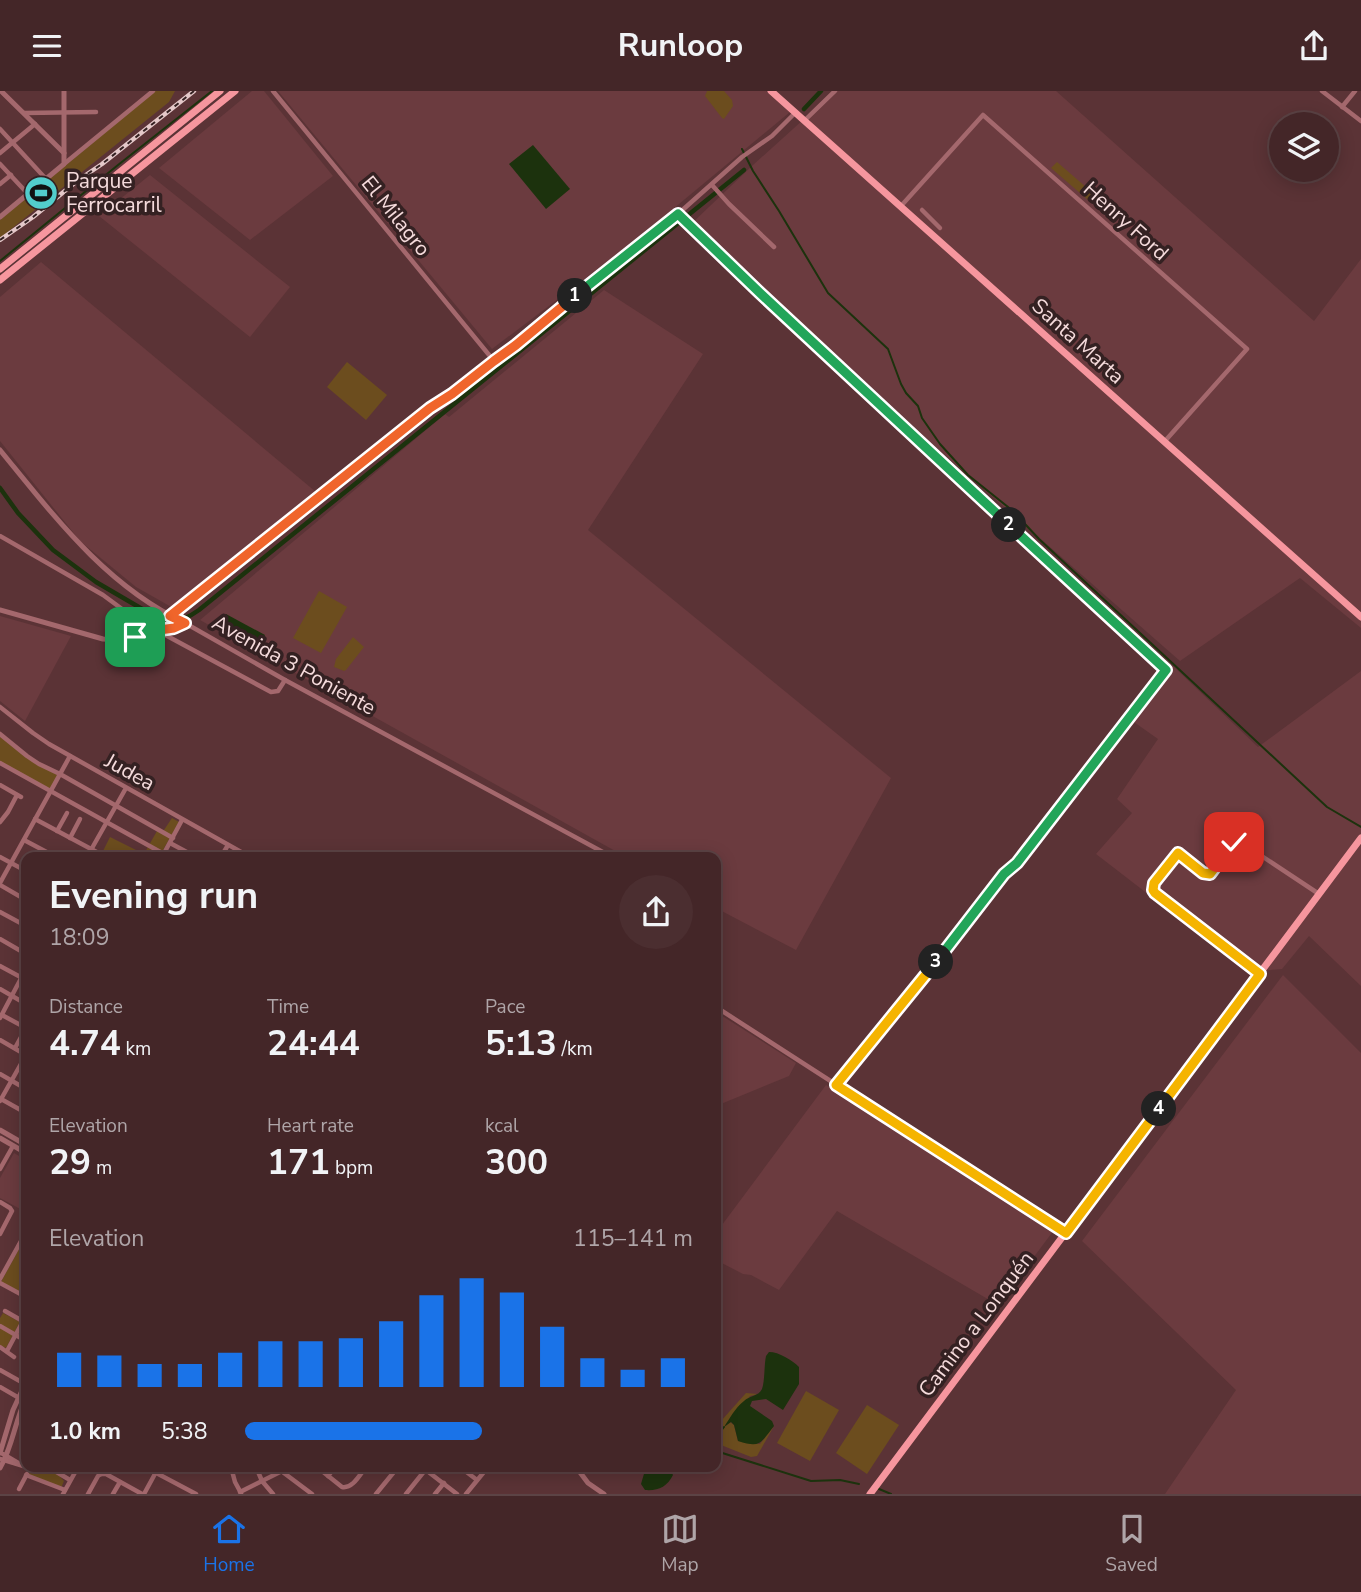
<!DOCTYPE html>
<meta charset="utf-8">
<style>
:root{--surface:#442628;--page:#4b2e30;--text:#f1f3f6;--muted:#afa5a8;--line:#5c4345;--accent:#1a73e8}
body{margin:0;font-family:"Nunito Sans",sans-serif;background:var(--page);color:var(--text);height:100vh;display:flex;flex-direction:column;font-size:26px;white-space:nowrap}
*{box-sizing:border-box;margin:0}
p{font-size:23px;color:var(--muted)}
.icon{flex:none;width:38px;height:38px;fill:none;stroke:currentColor;stroke-width:2;stroke-linecap:round;stroke-linejoin:round}
.map{position:relative;flex:1;overflow:hidden}
.panel{position:absolute;left:21px;top:761px;width:700px;height:620px;display:flex;flex-direction:column;background:var(--surface);border-radius:14px;box-shadow:0 4px 18px #0003,0 0 0 2px var(--line)}
.panel>*{flex:none}
.controls{position:absolute;left:1269px;top:21px;display:grid;gap:14px}
.controls a{display:grid;place-items:center;width:70px;height:70px;border-radius:50%;background:var(--surface);box-shadow:0 4px 18px #0003,0 0 0 2px var(--line);font-size:35px}
.pin{position:absolute;display:grid;place-items:center;width:60px;height:60px;color:#fff;margin:-30px;border-radius:14px;box-shadow:0 4px 10px #0006}
.km{position:absolute;width:35px;height:35px;margin:-18px;border-radius:50%;background:#222;color:#fff;font-size:19px;line-height:35px;text-align:center}
.round{display:grid;place-items:center;flex:none;width:74px;height:74px;border-radius:37px;background:var(--page)}
.overview{display:flex;align-items:center;justify-content:space-between;height:119px;padding:0 28px}
h1{font-size:38px;font-weight:700;line-height:52px}
.stats{display:grid;grid-template-columns:repeat(3,1fr);gap:10px;height:119px;padding:7px 28px}
.stats div{display:grid;align-content:center}
.stats b{font-size:35px;font-weight:700}
.stats small{font-size:19px;font-weight:400}
.stats p{font-size:19px}
.chart{height:196px;padding:14px 28px}
.chart p{display:flex;justify-content:space-between}
.chart svg{width:100%;height:126px;margin-top:7px;stroke:var(--accent);stroke-width:6}
ul{padding:0 28px;list-style:none;font-size:23px}
li{display:grid;grid-template-columns:112px 84px 1fr;align-items:center;height:52px}
li i{height:18px;border-radius:9px;background:var(--accent)}
header{display:flex;justify-content:space-between;align-items:center;height:91px;padding:0 28px;background:var(--surface);font-size:32px;font-weight:700}
.dock{display:flex;justify-content:space-around;align-items:center;height:98px;border-top:2px solid var(--line);background:var(--surface);font-size:19px;color:var(--muted)}
.dock a{display:grid;justify-items:center;gap:4px}
.dock .selected{color:var(--accent)}
.map>svg:first-child{display:block}
.built{fill:#6b3b3f}
.green{fill:#6c4d1e}
.water{fill:#1c320d}
.lines{fill:none;stroke-linecap:round;stroke-linejoin:round}
.stream{stroke:#1c320d;stroke-width:2}
.canal{stroke:#1c320d;stroke-width:4.5}
.minor{stroke:#a4686d;stroke-width:4.5}
.tertiary{stroke:#a4686d;stroke-width:5}
.primary{stroke:#f6969e;stroke-width:7}
.rail-casing{stroke:#e4c8c9;stroke-width:4.5}
.rail{stroke:#342122;stroke-width:2;stroke-dasharray:5;stroke-linecap:butt}
.split-1-casing{stroke:#fff;stroke-width:14}
.split-2-casing{stroke:#fff;stroke-width:14}
.split-3-casing{stroke:#fff;stroke-width:14}
.split-4-casing{stroke:#fff;stroke-width:14}
.split-5-casing{stroke:#fff;stroke-width:14}
.split-1{stroke:#f0652b;stroke-width:9}
.split-2{stroke:#22a559;stroke-width:9}
.split-3{stroke:#22a559;stroke-width:9}
.split-4{stroke:#f5b400;stroke-width:9}
.split-5{stroke:#f5b400;stroke-width:9}
.labels{text-anchor:middle;stroke-width:7;stroke-linejoin:round;paint-order:stroke}
.poi-label{font-size:21px;fill:#f5dbdc;stroke:#342122;text-anchor:start}
.street-label{font-size:21px;fill:#f5dbdc;stroke:#342122}
</style>
<header><svg class="icon" aria-label="menu" viewBox="0 0 24 24"><path d="M4 6h16M4 12h16M4 18h16"/></svg>Runloop<svg class="icon" aria-label="share" viewBox="0 0 24 24"><path d="M12 15V3M7 8l5-5 5 5M5 13v7h14v-7"/></svg></header>
<div class="map">
<svg width="1361" height="1403" viewBox="0 0 1361 1403">
<rect width="100%" height="100%" fill="#5b3336"/>
<!-- built -->
<g class="built">
<path d="M 252,0 L 264,0 L 333,85 L 250,149 L 159,77 Z"/>
<path d="M 278,0 L 766,0 L 790,21 L 632,152 L 492,258 Z"/>
<path d="M 835,0 L 1056,0 L 1314,230 L 1361,168 L 1361,537 L 1300,487 L 1180,570 L 760,202 L 688,136 L 753,74 Z"/>
<path d="M 150,84 L 290,196 L 250,246 L 99,125 Z"/>
<path d="M 41,171 L 322,406 L 182,522 L 136,496 L 80,450 L 0,350 L 0,206 Z"/>
<path d="M 604,199 L 703,263 L 588,439 L 891,687 L 796,859 L 716,817 L 716,766 L 626,766 L 200,529 L 445,323 L 449,326 Z"/>
<path d="M 0,525 L 71,545 L 25,630 L 0,610 Z"/>
<path d="M 1173,575 L 1258,656 L 1361,580 L 1361,895 L 1309,845 L 1282,878 L 1249,881 L 1096,763 L 1132,722 L 1117,708 L 1158,648 L 1131,629 Z"/>
<path d="M 1283,884 L 1361,962 L 1361,1403 L 1165,1403 L 1236,1299 L 1082,1150 Z"/>
<path d="M 716,921 L 796,972 L 789,985 L 716,1015 Z"/>
<path d="M 826,994 L 1054,1139 L 998,1214 L 837,1120 L 779,1199 L 751,1184 L 743,1183 L 716,1169 L 716,1142 Z"/>
<path d="M 14,1062 L 26,1069 L 26,1117 L 24,1120 L 0,1107 L 0,1087 Z"/>
</g>
<!-- green -->
<g class="green">
<path d="M 155,0 L 175,0 L 169,11 L 0,147 L 0,129 Z"/>
<path d="M 707,0 L 724,0 L 732,9 L 733,15 L 724,28 L 722,27 L 705,5 Z"/>
<path d="M 1057,71 L 1094,103 L 1088,109 L 1051,77 Z"/>
<path d="M 347,271 L 387,304 L 366,329 L 327,296 Z"/>
<path d="M 319,500 L 347,516 L 321,562 L 293,547 Z"/>
<path d="M 353,546 L 364,556 L 346,579 L 344,580 L 334,576 L 336,568 Z"/>
<path d="M 0,645 L 24,665 L 58,684 L 50,698 L 0,671 Z"/>
<path d="M 172,727 L 179,731 L 159,766 L 107,766 L 101,764 L 110,746 L 144,763 L 157,740 L 162,742 Z"/>
<path d="M 19,1158 L 26,1162 L 26,1200 L 25,1203 L 1,1191 Z"/>
<path d="M 3,1222 L 20,1231 L 6,1257 L 0,1254 L 0,1227 Z"/>
<path d="M 806,1300 L 839,1319 L 810,1370 L 777,1352 Z"/>
<path d="M 746,1302 L 758,1303 L 750,1305 L 725,1336 L 730,1331 L 734,1334 L 738,1350 L 760,1353 L 774,1335 L 757,1365 L 751,1366 L 716,1352 L 716,1339 L 721,1330 Z"/>
<path d="M 867,1314 L 899,1334 L 867,1383 L 836,1362 Z"/>
<path d="M 32,1376 C 45,1376 56,1380 64,1390 L 61,1397 L 36,1387 L 29,1383 Z"/>
</g>
<!-- water -->
<g class="water">
<path d="M 533,54 L 570,98 L 546,118 L 509,73 Z"/>
<path d="M 226,523 L 265,544 L 258,556 L 220,535 Z"/>
<path d="M 769,1261 C 779,1261 792,1269 799,1276 L 799,1293 L 783,1319 L 766,1308 L 752,1310 L 750,1315 L 772,1330 L 774,1335 C 760,1353 760,1357 738,1350 L 734,1334 L 731,1331 L 724,1336 C 730,1327 735,1317 744,1310 C 749,1305 759,1305 762,1298 C 765,1290 764,1274 766,1265 Z"/>
<path d="M 646,1376 C 655,1375 669,1373 673,1384 C 667,1396 658,1400 645,1399 L 641,1393 Z"/>
</g>
<g class="lines">
<!-- stream -->
<g class="stream">
<path d="M 742,58 L 753,80 L 779,120 L 828,202 L 888,258 L 901,293 L 906,302 L 918,315 L 922,327 L 940,353 L 968,384 L 1013,420 L 1039,448 L 1327,716 L 1361,736"/>
<path d="M 0,170 L 118,74 L 212,0"/>
<path d="M 716,1346 L 724,1336"/>
<path d="M 716,1360 L 811,1390 L 840,1389 L 859,1393"/>
<path d="M 879,1398 L 891,1403"/>
</g>
<!-- canal -->
<g class="canal">
<path d="M 804,18 L 821,0"/>
<path d="M 0,397 L 18,422 L 53,459 L 96,491 L 161,529 C 175,534 188,527 199,519 L 744,79"/>
</g>
<!-- minor -->
<g class="minor">
<path d="M 273,0 L 494,270"/>
<path d="M 1322,0 L 1361,30"/>
<path d="M 1342,16 L 1355,0"/>
<path d="M 24,22 L 96,21"/>
<path d="M 804,30 L 835,0"/>
<path d="M 0,38 L 46,88"/>
<path d="M 0,62 L 35,33"/>
<path d="M 0,73 L 28,103"/>
<path d="M 64,73 L 153,0"/>
<path d="M 0,93 L 11,84"/>
<path d="M 712,94 L 729,113 L 774,156"/>
<path d="M 901,115 L 983,24 L 1247,258 L 1165,350"/>
<path d="M 922,119 L 940,137"/>
<path d="M 678,123 L 760,202 L 1166,579 L 1017,772 L 1004,783 L 915,898 L 836,994"/>
<path d="M 0,445 L 103,504 L 122,518 L 156,539 L 271,601 L 278,600 L 285,589"/>
<path d="M 170,525 L 436,312 L 452,303 L 494,270 L 516,254 L 627,163 L 678,123 L 742,66 L 772,45 L 795,22"/>
<path d="M 185,532 L 285,589 L 612,766"/>
<path d="M 0,616 L 33,642 L 49,653 L 250,766"/>
<path d="M 0,643 L 27,665 L 39,673 L 60,683 L 173,747"/>
<path d="M 0,672 L 164,763"/>
<path d="M 0,694 L 21,706"/>
<path d="M 35,728 L 106,766"/>
<path d="M 0,731 L 8,721 L 17,704"/>
<path d="M 57,740 L 67,722"/>
<path d="M 70,747 L 80,728"/>
<path d="M 24,749 L 56,766"/>
<path d="M 170,752 L 196,766"/>
<path d="M 0,766 L 26,780"/>
<path d="M 87,766 L 126,697"/>
<path d="M 162,766 L 182,729"/>
<path d="M 221,766 L 228,754"/>
<path d="M 0,792 L 70,665"/>
<path d="M 0,794 L 26,809"/>
<path d="M 0,821 L 26,835"/>
<path d="M 0,848 L 26,863"/>
<path d="M 0,875 L 26,889"/>
<path d="M 1260,882 L 1155,802 L 1153,799 L 1154,792 L 1178,762 L 1203,782 L 1210,783 L 1232,752 L 1239,750 L 1319,803"/>
<path d="M 0,898 L 26,913"/>
<path d="M 716,916 L 1066,1142"/>
<path d="M 2,924 L 26,937"/>
<path d="M 0,927 L 26,878"/>
<path d="M 0,949 L 26,964"/>
<path d="M 15,957 L 26,937"/>
<path d="M 0,983 L 26,998"/>
<path d="M 1,1008 L 26,1022"/>
<path d="M 0,1010 L 26,964"/>
<path d="M 0,1078 L 13,1055"/>
<path d="M 0,1111 L 10,1117 L 12,1120 L 0,1143"/>
<path d="M 19,1154 L 26,1158"/>
<path d="M 0,1188 L 26,1141"/>
<path d="M 0,1192 L 26,1206"/>
<path d="M 5,1220 L 26,1232"/>
<path d="M 0,1235 L 26,1250"/>
<path d="M 0,1256 L 14,1266"/>
<path d="M 7,1260 L 23,1230"/>
<path d="M 0,1279 L 25,1293"/>
<path d="M 0,1296 L 26,1311"/>
<path d="M 3,1363 L 20,1373"/>
<path d="M 0,1368 L 30,1377"/>
<path d="M 48,1376 L 70,1389"/>
<path d="M 145,1376 L 196,1403"/>
<path d="M 231,1376 L 235,1391 L 241,1402"/>
<path d="M 256,1376 L 262,1390 L 273,1403"/>
<path d="M 276,1376 L 312,1403"/>
<path d="M 317,1376 L 342,1396 C 353,1398 360,1383 366,1376"/>
<path d="M 422,1376 L 457,1403"/>
<path d="M 460,1376 L 477,1389"/>
<path d="M 101,1383 L 106,1383 L 142,1403"/>
<path d="M 101,1383 L 102,1376"/>
<path d="M 26,1384 L 65,1399"/>
<path d="M 328,1385 L 335,1376"/>
<path d="M 19,1398 L 27,1383"/>
<path d="M 240,1401 L 282,1380"/>
<path d="M 63,1403 L 78,1376"/>
<path d="M 88,1403 L 98,1385 L 101,1383"/>
<path d="M 113,1403 L 120,1391"/>
<path d="M 144,1403 L 156,1381"/>
<path d="M 376,1403 L 398,1376"/>
<path d="M 406,1403 L 426,1378"/>
<path d="M 435,1403 L 444,1392"/>
<path d="M 466,1403 L 488,1376"/>
</g>
<!-- tertiary -->
<g class="tertiary">
<path d="M 1,0 L 64,62"/>
<path d="M 0,126 L 64,73 L 64,0"/>
<path d="M 0,359 C 54,425 106,495 185,532"/>
<path d="M 0,519 L 103,548 C 124,550 150,551 167,538"/>
<path d="M 135,546 L 152,539 L 174,537 L 185,532"/>
<path d="M 0,1039 L 26,1054"/>
<path d="M 0,1047 L 26,1062"/>
<path d="M 0,1362 L 13,1319 L 26,1291"/>
<path d="M 576,1376 L 588,1392 L 604,1403"/>
<path d="M 0,1377 C 13,1355 15,1329 26,1307"/>
</g>
<!-- primary -->
<g class="primary">
<path d="M 771,0 L 1361,526"/>
<path d="M 0,178 L 220,0"/>
<path d="M 0,189 L 235,0"/>
<path d="M 870,1403 L 1361,747"/>
</g>
<!-- rail casing -->
<g class="rail-casing">
<path id="rail" d="M 0,149 L 33,126 L 77,90 L 102,73 L 194,0"/>
</g>
<!-- rail -->
<use href="#rail" class="rail"/>
</g>
<g class="lines">
<!-- split-1 casing -->
<g class="split-1-casing">
<path id="split-1" d="M 135,546 L 152,540 L 174,537 L 185,532 L 170,525 L 430,317 L 452,303 L 494,270 L 516,254 L 575,205"/>
</g>
<!-- split-2 casing -->
<g class="split-2-casing">
<path id="split-2" d="M 575,205 L 678,123 L 760,202 L 1009,434"/>
</g>
<!-- split-3 casing -->
<g class="split-3-casing">
<path id="split-3" d="M 936,871 L 1004,783 L 1017,772 L 1166,579 L 1009,434"/>
</g>
<!-- split-4 casing -->
<g class="split-4-casing">
<path id="split-4" d="M 936,871 L 836,994 L 1066,1142 L 1159,1018"/>
</g>
<!-- split-5 casing -->
<g class="split-5-casing">
<path id="split-5" d="M 1159,1018 L 1260,883 L 1155,802 L 1153,799 L 1154,792 L 1178,762 L 1203,782 L 1210,783 L 1234,751"/>
</g>
<!-- split-1 -->
<use href="#split-1" class="split-1"/>
<!-- split-2 -->
<use href="#split-2" class="split-2"/>
<!-- split-3 -->
<use href="#split-3" class="split-3"/>
<!-- split-4 -->
<use href="#split-4" class="split-4"/>
<!-- split-5 -->
<use href="#split-5" class="split-5"/>
</g>
<!-- icons -->
<defs>
<g id="stadium-disc" transform="scale(1.75)"><circle r="9.5" fill="#52cdcc" stroke="#342122"/><path d="M0-5a6.5 5 0 1 0 0 10a6.5 5 0 1 0 0-10ZM-3.5-1.8h7v3.6h-7Z" fill="#111"/></g>
</defs>
<g fill-rule="evenodd">
<use href="#stadium-disc" x="41" y="102"/>
</g>
<g class="labels">
<!-- poi labels -->
<g class="poi-label">
<text x="66" y="97">Parque<tspan x="66" dy="24">Ferrocarril</tspan></text>
</g>
<!-- street labels -->
<g class="street-label">
<text transform="translate(396 125) rotate(51)" y="7">El Milagro</text>
<text transform="translate(1126 130) rotate(42)" y="7">Henry Ford</text>
<text transform="translate(1078 250) rotate(42)" y="7">Santa Marta</text>
<text transform="translate(294 574) rotate(29)" y="7">Avenida 3 Poniente</text>
<text transform="translate(130 681) rotate(29)" y="7">Judea</text>
<text transform="translate(976 1233) rotate(-53)" y="7">Camino a Lonquén</text>
</g>
</g>
</svg>
<div class="controls">
<a><svg class="icon" aria-label="layers" viewBox="0 0 24 24"><path d="M12 4l9 5-9 5-9-5zM3 14l9 5 9-5"/></svg></a>
</div>
<div class="pin" style="left:135px;top:546px;background:#1e9e55"><svg class="icon" aria-label="arrive" viewBox="0 0 24 24"><path d="M6 21V4h12l-3 4 3 4H6"/></svg></div>
<div class="pin" style="left:1234px;top:751px;background:#d93025"><svg class="icon" aria-label="check" viewBox="0 0 24 24"><path d="M5 12l5 5 9-10"/></svg></div>
<b class="km" style="left:575px;top:205px">1</b>
<b class="km" style="left:1009px;top:434px">2</b>
<b class="km" style="left:936px;top:871px">3</b>
<b class="km" style="left:1159px;top:1018px">4</b>
<section class="panel">
<div class="overview"><div><h1>Evening run</h1><p>18:09</p></div><a class="round"><svg class="icon" aria-label="share" viewBox="0 0 24 24"><path d="M12 15V3M7 8l5-5 5 5M5 13v7h14v-7"/></svg></a></div>
<div class="stats">
<div><p>Distance</p><b>4.74<small> km</small></b></div>
<div><p>Time</p><b>24:44</b></div>
<div><p>Pace</p><b>5:13<small> /km</small></b></div>
</div>
<div class="stats">
<div><p>Elevation</p><b>29<small> m</small></b></div>
<div><p>Heart rate</p><b>171<small> bpm</small></b></div>
<div><p>kcal</p><b>300</b></div>
</div>
<div class="chart"><p><span>Elevation</span>115–141 m</p>
<svg viewBox="0 0 160 44" preserveAspectRatio="none"><path d="M5 44V32M15 44V33M25 44V36M35 44V36M45 44V32M55 44V28M65 44V28M75 44V27M85 44V21M95 44V12M105 44V6M115 44V11M125 44V23M135 44V34M145 44V38M155 44V34"/></svg>
</div>
<ul>
<li><b>1.0 km</b>5:38<i style="width:53%"></i></li>
</ul>
</section>
</div>
<nav class="dock">
<a class="selected"><svg class="icon" aria-label="home" viewBox="0 0 24 24"><path d="M3 11l9-7 9 7M6 9v11h12V9"/></svg>Home</a>
<a><svg class="icon" aria-label="map" viewBox="0 0 24 24"><path d="M3 6l6-2 6 2 6-2v14l-6 2-6-2-6 2zM9 4v14M15 6v14"/></svg>Map</a>
<a><svg class="icon" aria-label="saved" viewBox="0 0 24 24"><path d="M7 4h10v16l-5-4-5 4z"/></svg>Saved</a>
</nav>
